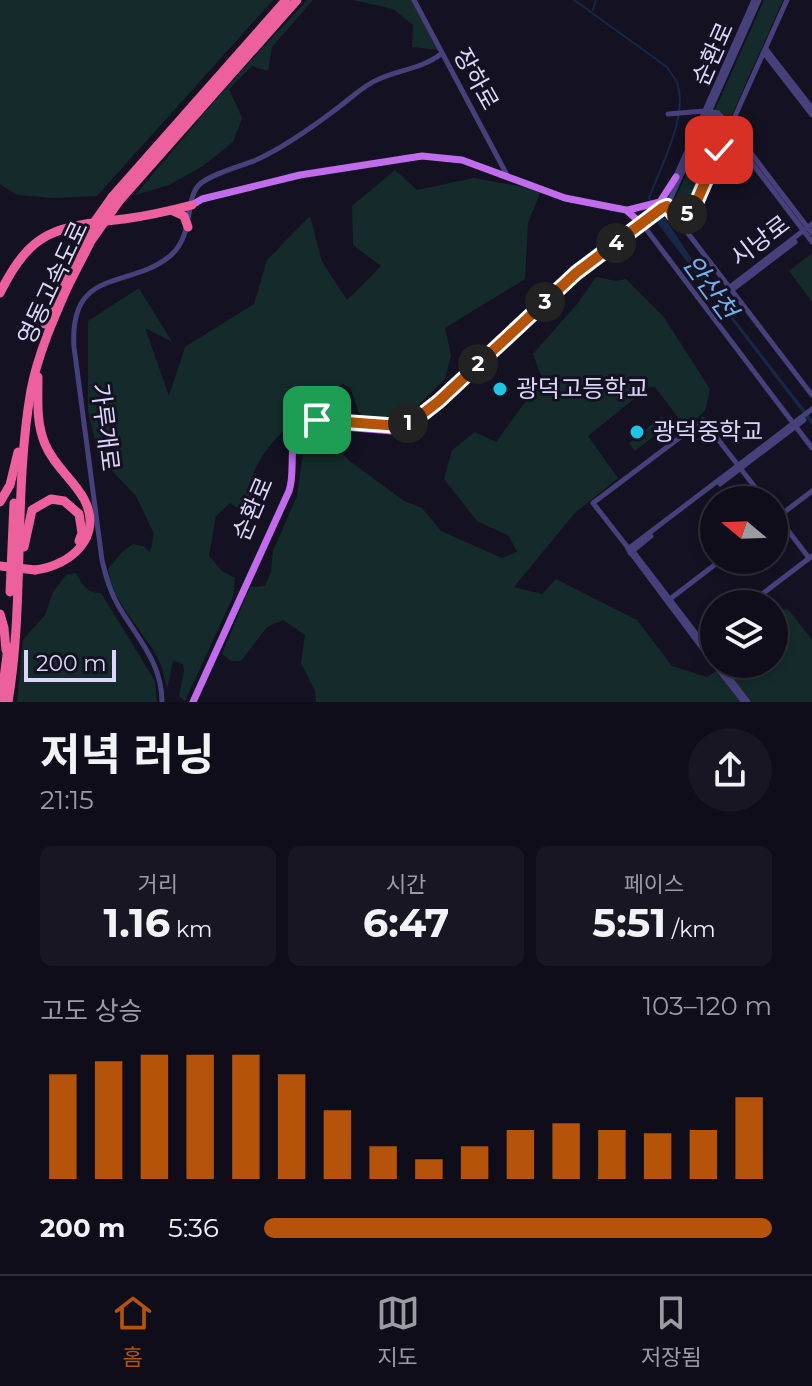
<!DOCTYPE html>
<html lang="ko">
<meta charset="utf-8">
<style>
:root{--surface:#0f0d1a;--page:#181623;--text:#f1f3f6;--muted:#9b9ca2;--line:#2f2d39;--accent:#b45309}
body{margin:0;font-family:Montserrat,"Noto Sans KR",sans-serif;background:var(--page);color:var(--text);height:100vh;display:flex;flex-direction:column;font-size:30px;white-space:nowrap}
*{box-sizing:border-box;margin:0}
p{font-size:26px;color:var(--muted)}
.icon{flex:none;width:44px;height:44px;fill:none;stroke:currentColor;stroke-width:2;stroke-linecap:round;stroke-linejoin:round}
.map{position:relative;height:702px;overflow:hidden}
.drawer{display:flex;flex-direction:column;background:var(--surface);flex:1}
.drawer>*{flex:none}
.needle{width:52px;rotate:289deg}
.buttons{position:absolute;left:700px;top:486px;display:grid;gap:16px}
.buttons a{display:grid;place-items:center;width:88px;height:88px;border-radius:50%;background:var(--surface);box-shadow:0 4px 12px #0003,0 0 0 2px var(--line);font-size:40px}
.scale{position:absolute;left:24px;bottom:20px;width:92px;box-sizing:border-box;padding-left:8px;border:4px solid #dcd7fa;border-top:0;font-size:22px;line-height:28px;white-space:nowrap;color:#dcd7fa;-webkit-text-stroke:6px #141122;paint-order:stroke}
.pin{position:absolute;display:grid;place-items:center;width:68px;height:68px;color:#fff;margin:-34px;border-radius:16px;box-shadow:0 4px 12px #0006}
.km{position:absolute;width:40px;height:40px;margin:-20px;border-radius:50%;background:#222;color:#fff;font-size:22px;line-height:40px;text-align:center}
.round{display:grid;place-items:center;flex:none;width:84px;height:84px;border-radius:42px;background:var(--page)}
.overview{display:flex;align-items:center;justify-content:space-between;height:136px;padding:0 40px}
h1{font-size:44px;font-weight:700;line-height:60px}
.stats{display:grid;grid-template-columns:repeat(3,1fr);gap:12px;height:136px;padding:8px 40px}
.stats div{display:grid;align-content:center;border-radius:12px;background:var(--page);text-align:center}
.stats b{font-size:40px;font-weight:700}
.stats small{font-size:22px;font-weight:400}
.stats p{font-size:22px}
.chart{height:224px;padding:16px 40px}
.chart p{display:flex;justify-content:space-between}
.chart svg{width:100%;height:144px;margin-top:8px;stroke:var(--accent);stroke-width:6}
ul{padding:0 40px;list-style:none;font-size:26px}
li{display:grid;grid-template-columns:128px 96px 1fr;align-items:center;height:60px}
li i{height:20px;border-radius:10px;background:var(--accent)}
.dock{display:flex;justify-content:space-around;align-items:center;height:112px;border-top:2px solid var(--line);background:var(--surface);font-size:22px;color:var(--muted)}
.dock a{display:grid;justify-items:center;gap:4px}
.dock .active{color:var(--accent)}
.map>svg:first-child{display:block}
.green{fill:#152b2b}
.water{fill:#162747}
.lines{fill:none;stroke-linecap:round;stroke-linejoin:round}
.stream{stroke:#162747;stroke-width:2}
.minor{stroke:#46417b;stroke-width:5}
.major{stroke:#c16bed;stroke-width:7}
.highway{stroke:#eb609d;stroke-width:9}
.highway-bridge{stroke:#eb609d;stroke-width:9}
.route-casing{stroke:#fff;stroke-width:16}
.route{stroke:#b45309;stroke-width:10}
.poi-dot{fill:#1cc5e1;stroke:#141122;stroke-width:3}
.labels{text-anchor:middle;stroke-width:6;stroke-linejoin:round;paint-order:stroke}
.street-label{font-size:24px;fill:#dcd7fa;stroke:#141122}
.poi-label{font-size:24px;fill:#dcd7fa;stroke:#141122;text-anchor:start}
.water-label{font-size:26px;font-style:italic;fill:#71afed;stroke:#141122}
</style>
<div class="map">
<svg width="812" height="702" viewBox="0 0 812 702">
<rect width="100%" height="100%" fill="#141122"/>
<!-- green -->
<g class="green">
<path d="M 0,0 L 273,0 L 97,196 L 53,198 L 17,195 L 0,184 Z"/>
<path d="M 307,0 L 313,0 L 272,47 L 268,71 L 252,66 L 229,89 L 242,118 L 233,142 L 203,166 L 169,185 L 135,195 L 225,89 Z"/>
<path d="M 353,0 L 414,0 L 440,50 L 412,47 L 413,25 L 393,9 Z"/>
<path d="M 764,0 L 783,0 L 691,207 L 682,216 L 673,204 Z"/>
<path d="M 395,170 L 417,190 L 474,178 L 541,190 L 528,223 L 525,279 L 445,328 L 451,355 L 445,379 L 407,416 L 364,418 L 358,411 L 351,389 L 343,384 C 332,390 328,398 319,405 C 314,410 308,412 302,416 C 282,429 262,452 253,474 L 261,511 L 249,516 L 230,503 L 216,516 L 209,556 L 222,571 L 235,578 L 233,597 L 185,701 L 179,696 L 184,671 L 183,664 L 173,661 L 167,689 C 164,676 162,664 155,653 C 138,625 113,602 108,569 L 123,551 L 133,544 L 143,546 L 150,552 L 154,534 L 136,496 L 99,457 L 88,411 L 88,321 L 139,288 L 172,342 L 145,328 L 169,396 L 185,347 L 254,304 L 267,260 L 310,216 L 322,262 L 347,300 L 381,266 L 353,245 L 352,206 Z"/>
<path d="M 811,254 L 812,255 L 812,302 L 789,271 Z"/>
<path d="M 596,277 L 616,281 L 626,279 L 663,316 L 710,389 L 705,411 L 686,428 L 655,387 L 649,387 L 588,436 L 618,478 L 574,514 L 514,587 L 542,594 L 556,579 L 637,620 L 672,666 L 707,677 L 727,664 L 774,664 L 774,611 L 788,609 L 812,640 L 812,702 L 316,702 L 315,691 L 301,663 L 305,635 L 283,620 L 267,627 L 241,661 L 231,661 L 222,654 L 250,587 L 265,586 L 271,572 L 273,551 L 297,496 L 304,447 L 308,435 L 336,447 L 351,462 L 404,501 L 422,508 L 441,531 L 502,558 L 517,552 L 509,536 L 477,521 L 444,479 L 452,450 L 475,432 L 496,442 L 542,379 L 533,354 L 578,303 Z"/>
<path d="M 662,416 L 669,424 L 635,451 L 629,443 Z"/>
<path d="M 76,573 C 83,585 86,593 101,593 L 155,681 L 157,702 L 17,702 L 23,640 L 45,615 L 53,592 L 66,575 Z"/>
</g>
<!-- water -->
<path class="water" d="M 662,214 L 716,295 L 812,419 L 812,425 L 655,220 Z"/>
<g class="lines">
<!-- stream -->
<g class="stream">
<path d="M 574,0 L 667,67 C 670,72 675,78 677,83 C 689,115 660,168 649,198 L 651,202"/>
<path d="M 593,10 L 596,0"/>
<path d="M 654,208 L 660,217"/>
</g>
<!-- minor -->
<g class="minor">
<path d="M 414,0 L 507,175"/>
<path d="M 766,49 L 812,108"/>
<path d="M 764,53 L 812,115"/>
<path d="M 712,112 L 718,113 L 731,127 L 812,233"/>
<path d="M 668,114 L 704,111 L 717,117 L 812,242"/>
<path d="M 675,178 L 754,0"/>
<path d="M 667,206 L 812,395"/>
<path d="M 678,220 L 693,210 L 787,0"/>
<path d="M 645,221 L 667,206 L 670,200 L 759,0"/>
<path d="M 643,225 L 812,448"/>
<path d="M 730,287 L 812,224"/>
<path d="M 732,290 L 795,242"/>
<path d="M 720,484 L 804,420"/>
<path d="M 774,512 L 809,558"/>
<path d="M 774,520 L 812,491"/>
<path d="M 629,549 L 593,503 L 703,420 L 765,500"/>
<path d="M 632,550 L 714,657"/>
<path d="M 630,553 L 651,536"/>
<path d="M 670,599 L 721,560"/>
<path d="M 749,604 L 812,556"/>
<path d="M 699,642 L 714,630"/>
<path d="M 714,664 L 628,549 L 812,409"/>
<path d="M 714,664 L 744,702"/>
<path d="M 719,664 L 748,702"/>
<path d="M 162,702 C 162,663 138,639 119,607 C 110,592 106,577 102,560 L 74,347 C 69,266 129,290 170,256 C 195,235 184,198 200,184 C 211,174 241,166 256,160 C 285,147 314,126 339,107 C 352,97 364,85 379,79 C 399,70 423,68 441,54"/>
</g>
<!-- major -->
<g class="major">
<path d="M 192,205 L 202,199 L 300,175 L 422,156 L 462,160 L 565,198 L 626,210 L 643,225"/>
<path d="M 628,210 L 660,202 L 676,177"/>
<path d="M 290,436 C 295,423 300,419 313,420"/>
<path d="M 193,702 L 289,491 C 297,469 284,435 307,424 L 392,431 L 414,424 L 566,282 L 645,221"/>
</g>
<!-- highway -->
<g class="highway">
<path d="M 112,197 L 286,0"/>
<path d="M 120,200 L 297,0"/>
<path d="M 173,211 L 184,216 L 188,227"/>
<path d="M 0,293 C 32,228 58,227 124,219 C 147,216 169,211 192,205"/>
<path d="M 45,324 L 59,286"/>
<path d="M 0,502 L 10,485 L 18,452"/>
<path d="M 24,547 L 32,510 L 51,499 L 64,501 L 79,514 L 82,533 L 79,541"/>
<path d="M 35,570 C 70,566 104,537 84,499 C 73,479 54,466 45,444 C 36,423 38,400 38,377"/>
<path d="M 10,592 L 14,503"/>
<path d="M 0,614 L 4,628 L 6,650"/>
<path d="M 1,702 L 8,647"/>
<path d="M 8,702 C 25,601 13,493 31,390 C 38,354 53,320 68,286"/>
</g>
<!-- highway-bridge -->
<g class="highway-bridge">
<path d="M 59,286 L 83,238 L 112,197"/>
<path d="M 68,286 L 91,241 L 120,200"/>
<path d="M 0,566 L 35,570"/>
</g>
</g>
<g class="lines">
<!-- route casing -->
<g class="route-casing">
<path id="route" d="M 317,420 L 401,426 L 416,419 L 439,401 L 576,273 L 662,208 L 667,206 L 678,220 L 693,210 L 719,150"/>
</g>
<!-- route -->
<use href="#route" class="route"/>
</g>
<!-- markers -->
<g class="poi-dot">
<circle cx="500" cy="389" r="8"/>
<circle cx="637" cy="432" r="8"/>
</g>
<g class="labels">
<!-- street labels -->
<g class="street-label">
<text transform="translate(713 54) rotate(-66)" y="8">순환로</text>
<text transform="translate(476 79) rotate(61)" y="8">장하로</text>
<text transform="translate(760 241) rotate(-37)" y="8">시낭로</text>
<text transform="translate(53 283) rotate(-65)" y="8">영동고속도로</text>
<text transform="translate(105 427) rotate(83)" y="8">가루개로</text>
<text transform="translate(253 509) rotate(-67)" y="8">순환로</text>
</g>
<!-- poi labels -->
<g class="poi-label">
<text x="516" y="397">광덕고등학교</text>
<text x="653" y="440">광덕중학교</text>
</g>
<!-- water labels -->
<g class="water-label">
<text transform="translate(710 287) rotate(54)" y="9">안산천</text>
</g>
</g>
</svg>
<div class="buttons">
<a><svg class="needle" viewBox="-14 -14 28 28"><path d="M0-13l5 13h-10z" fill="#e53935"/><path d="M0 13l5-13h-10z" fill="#9b9ca2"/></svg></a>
<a><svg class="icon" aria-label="layers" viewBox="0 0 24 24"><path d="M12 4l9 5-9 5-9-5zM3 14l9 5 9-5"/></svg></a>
</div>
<div class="scale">200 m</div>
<div class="pin" style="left:317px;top:420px;background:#1e9e55"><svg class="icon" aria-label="arrive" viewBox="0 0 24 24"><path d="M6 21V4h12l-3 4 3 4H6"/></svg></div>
<div class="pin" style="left:719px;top:150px;background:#d93025"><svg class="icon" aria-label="check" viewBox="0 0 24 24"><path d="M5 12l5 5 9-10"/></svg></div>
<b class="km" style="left:408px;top:423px">1</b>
<b class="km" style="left:478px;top:364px">2</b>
<b class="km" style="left:545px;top:302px">3</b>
<b class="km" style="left:616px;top:243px">4</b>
<b class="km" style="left:687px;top:214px">5</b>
</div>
<section class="drawer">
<div class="overview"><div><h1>저녁 러닝</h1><p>21:15</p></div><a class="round"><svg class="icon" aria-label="share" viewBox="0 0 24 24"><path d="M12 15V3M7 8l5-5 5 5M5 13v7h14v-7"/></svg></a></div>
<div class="stats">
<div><p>거리</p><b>1.16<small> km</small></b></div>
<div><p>시간</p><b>6:47</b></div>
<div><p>페이스</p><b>5:51<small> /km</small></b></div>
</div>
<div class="chart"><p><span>고도 상승</span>103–120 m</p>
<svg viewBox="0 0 160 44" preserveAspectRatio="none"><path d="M5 44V12M15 44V8M25 44V6M35 44V6M45 44V6M55 44V12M65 44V23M75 44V34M85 44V38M95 44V34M105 44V29M115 44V27M125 44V29M135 44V30M145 44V29M155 44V19"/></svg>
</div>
<ul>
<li><b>200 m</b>5:36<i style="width:100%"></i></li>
</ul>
</section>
<nav class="dock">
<a class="active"><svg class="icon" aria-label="home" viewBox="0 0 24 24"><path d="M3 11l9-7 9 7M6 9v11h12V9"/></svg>홈</a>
<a><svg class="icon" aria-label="map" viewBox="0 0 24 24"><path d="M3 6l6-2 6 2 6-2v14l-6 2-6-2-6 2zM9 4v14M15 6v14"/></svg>지도</a>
<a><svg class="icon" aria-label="saved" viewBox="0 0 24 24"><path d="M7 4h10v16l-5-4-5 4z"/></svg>저장됨</a>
</nav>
